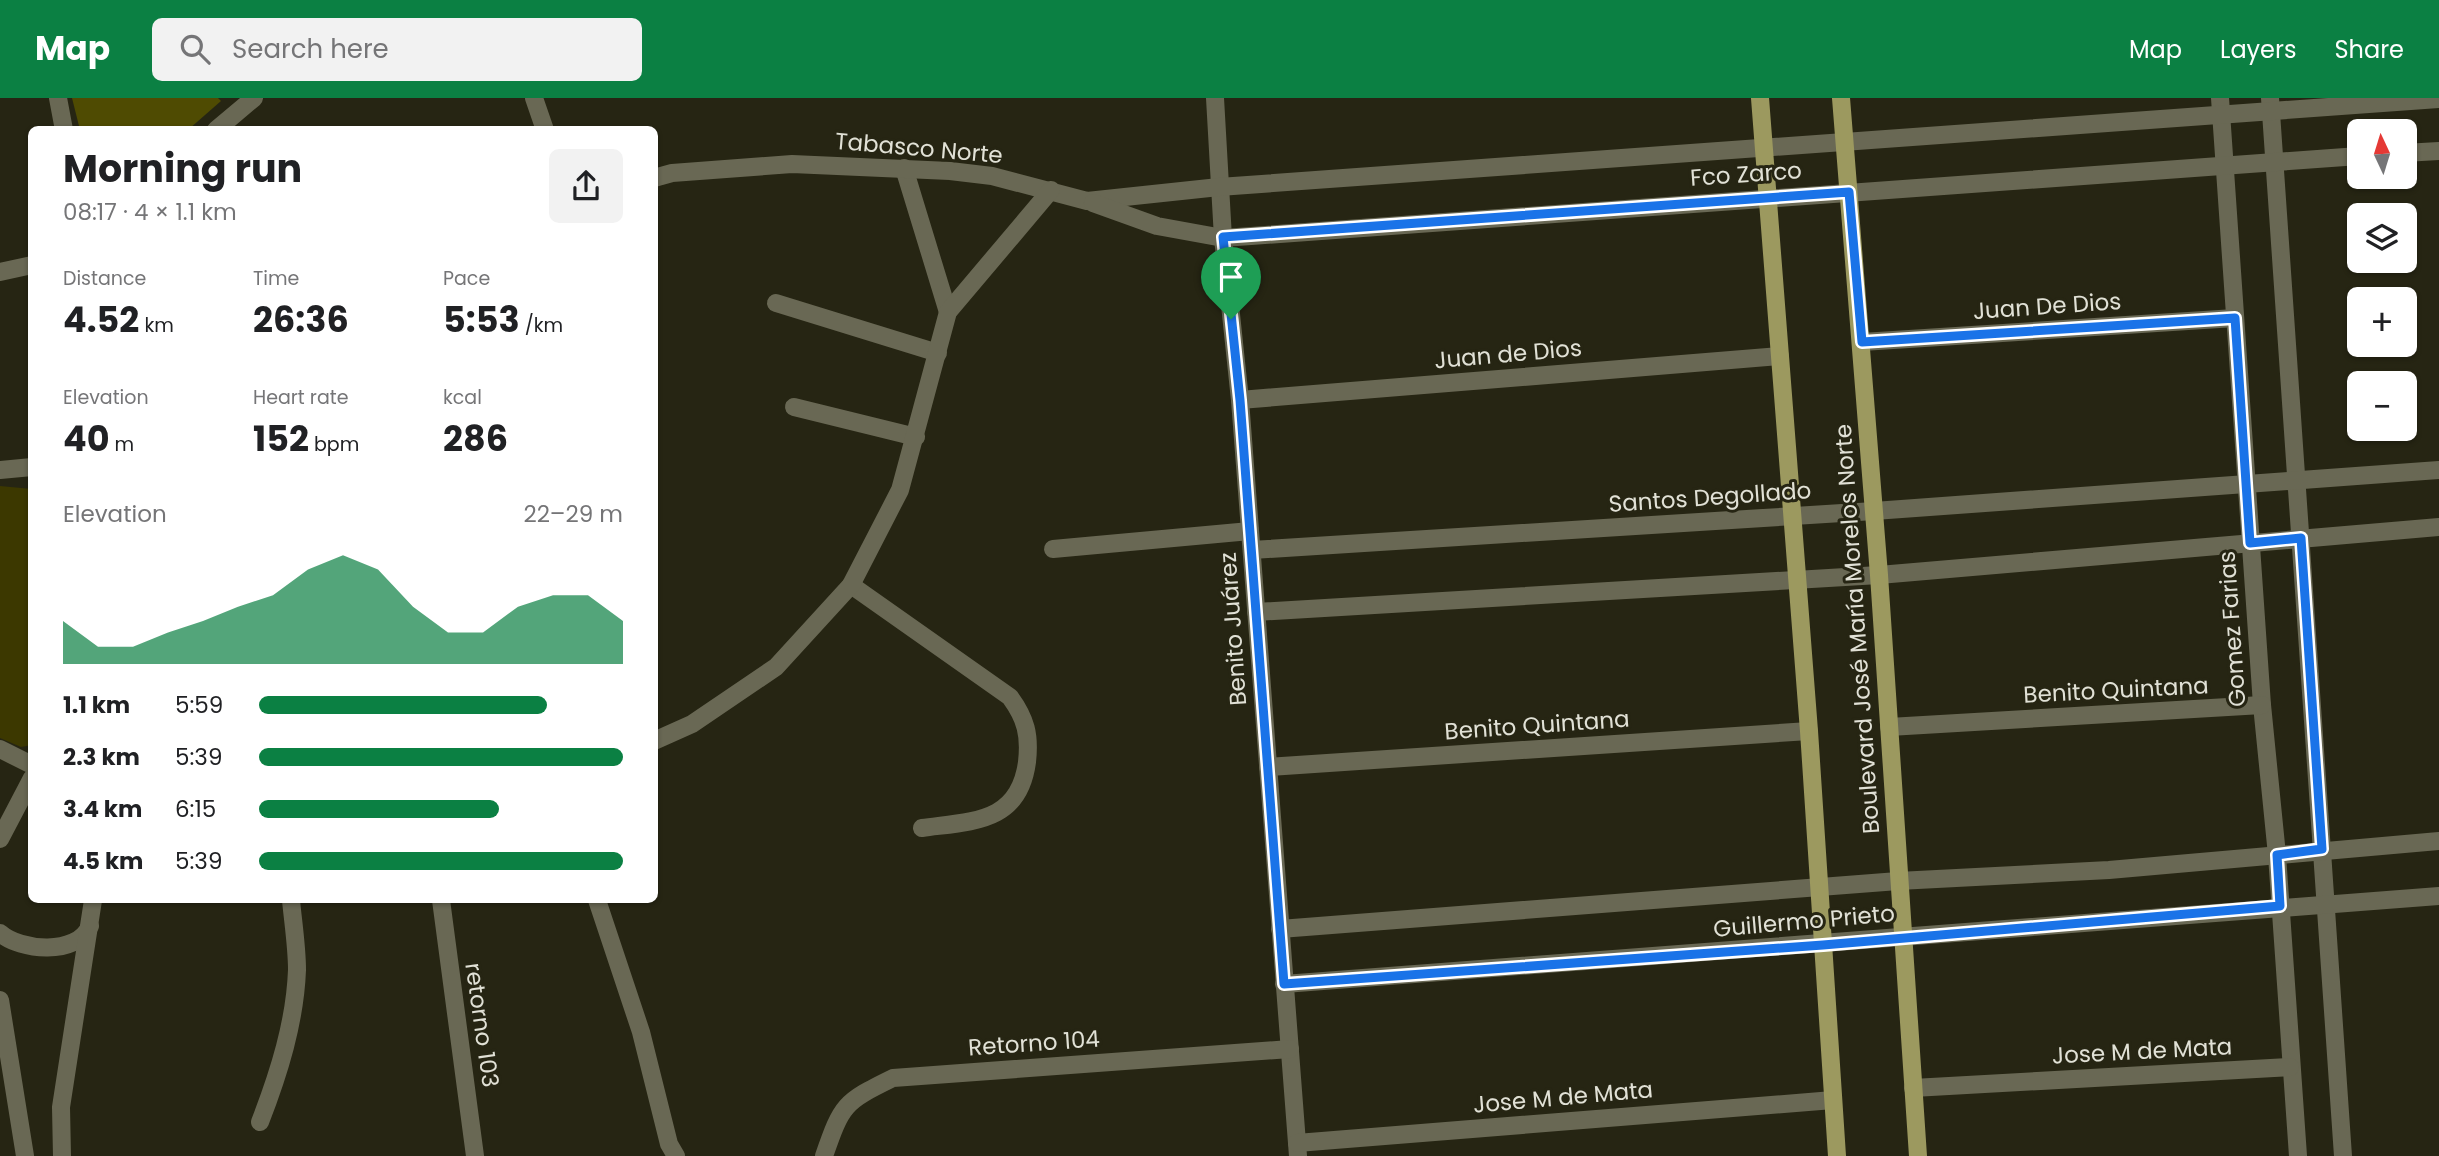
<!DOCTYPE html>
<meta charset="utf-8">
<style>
:root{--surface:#fff;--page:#f2f2f2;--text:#202124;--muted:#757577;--accent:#0b8043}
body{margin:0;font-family:Poppins,sans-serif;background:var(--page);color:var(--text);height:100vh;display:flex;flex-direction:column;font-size:26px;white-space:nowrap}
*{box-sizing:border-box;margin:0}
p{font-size:23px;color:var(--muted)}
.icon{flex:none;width:38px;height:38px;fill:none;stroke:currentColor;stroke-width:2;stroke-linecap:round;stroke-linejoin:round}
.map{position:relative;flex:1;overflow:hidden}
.sheet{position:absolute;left:28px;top:28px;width:630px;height:777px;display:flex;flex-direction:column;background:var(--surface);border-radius:10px;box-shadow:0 2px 5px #0004}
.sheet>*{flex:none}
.needle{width:46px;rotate:356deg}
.tools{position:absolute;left:2347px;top:21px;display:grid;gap:14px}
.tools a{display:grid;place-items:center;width:70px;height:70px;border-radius:10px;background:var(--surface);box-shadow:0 2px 5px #0004;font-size:35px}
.pin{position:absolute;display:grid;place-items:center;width:60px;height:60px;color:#fff;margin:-72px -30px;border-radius:50% 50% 50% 0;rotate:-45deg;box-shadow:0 0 7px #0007}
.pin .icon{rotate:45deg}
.round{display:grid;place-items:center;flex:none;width:74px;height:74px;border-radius:10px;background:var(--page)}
.headline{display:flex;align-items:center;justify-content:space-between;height:119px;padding:0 35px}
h1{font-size:38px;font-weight:700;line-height:52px}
.stats{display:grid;grid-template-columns:repeat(3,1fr);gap:10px;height:119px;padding:7px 35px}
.stats div{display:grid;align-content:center}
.stats b{font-size:35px;font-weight:700}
.stats small{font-size:19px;font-weight:400}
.stats p{font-size:19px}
.chart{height:196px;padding:14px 35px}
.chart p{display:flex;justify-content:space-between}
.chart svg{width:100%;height:126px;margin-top:7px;fill:var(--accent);opacity:.7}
ul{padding:0 35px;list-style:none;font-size:23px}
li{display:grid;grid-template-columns:112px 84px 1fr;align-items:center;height:52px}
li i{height:18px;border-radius:9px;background:var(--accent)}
header{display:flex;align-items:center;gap:42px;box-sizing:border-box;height:98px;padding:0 35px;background:var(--accent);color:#fff}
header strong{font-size:33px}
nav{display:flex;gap:38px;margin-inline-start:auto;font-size:24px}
.search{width:490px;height:63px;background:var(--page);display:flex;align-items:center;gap:18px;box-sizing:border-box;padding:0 24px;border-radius:10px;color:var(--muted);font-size:26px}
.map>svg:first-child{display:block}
.green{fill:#4f4b02}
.building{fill:#3c3800}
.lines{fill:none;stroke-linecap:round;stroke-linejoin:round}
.minor{stroke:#696854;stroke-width:18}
.major{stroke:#9c995f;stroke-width:18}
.route-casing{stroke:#fff;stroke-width:14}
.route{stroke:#1a73e8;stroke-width:9}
.labels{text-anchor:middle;stroke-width:6;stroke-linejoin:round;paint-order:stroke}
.street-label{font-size:23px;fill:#e1e1d6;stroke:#262513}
</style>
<header>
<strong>Map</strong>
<div class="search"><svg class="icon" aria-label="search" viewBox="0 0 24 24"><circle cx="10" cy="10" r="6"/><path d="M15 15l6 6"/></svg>Search here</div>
<nav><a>Map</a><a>Layers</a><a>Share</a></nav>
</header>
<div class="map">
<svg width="2439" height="1058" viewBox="0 0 2439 1058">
<rect width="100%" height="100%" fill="#262513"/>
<!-- green -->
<path class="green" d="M 72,0 L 218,0 L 221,3 L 189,31 L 80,32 Z"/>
<!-- building -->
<path class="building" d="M 0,388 L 32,391 L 32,647 L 21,649 L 0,640 Z"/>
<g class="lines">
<!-- minor -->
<g class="minor">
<path d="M 58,0 L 64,32"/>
<path d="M 534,0 L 545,32"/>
<path d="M 1215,0 L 1223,140 L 1240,302 L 1298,1058"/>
<path d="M 2220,0 L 2262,607 L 2277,757 L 2298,1058"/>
<path d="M 2270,0 L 2343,1058"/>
<path d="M 216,32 L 254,0"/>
<path d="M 2404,55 L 2439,53"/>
<path d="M 904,70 L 948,214"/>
<path d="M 654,80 L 672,75 L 792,66 L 950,73 L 992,78 L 1087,103 L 1219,89 L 2439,1"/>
<path d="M 1093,105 L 1157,128 L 1223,140 L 2359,58"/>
<path d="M 0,174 L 32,167"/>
<path d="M 776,205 L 938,255"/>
<path d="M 1862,244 L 2235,220"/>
<path d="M 1240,302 L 1780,258"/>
<path d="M 794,309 L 916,339"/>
<path d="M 0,372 L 32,369"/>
<path d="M 1053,451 L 1250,433"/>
<path d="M 1252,452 L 1874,413 L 2439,372"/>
<path d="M 851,487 L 1010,599 C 1026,621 1030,637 1027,664 C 1019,725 973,723 922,730"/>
<path d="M 1256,514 L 1879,477 L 2439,429"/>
<path d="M 1889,629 L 2262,607"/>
<path d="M 654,643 L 692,626 L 776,569 L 851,487 L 900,392 L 948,214 L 1051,92"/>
<path d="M 0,651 L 32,667"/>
<path d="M 1268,669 L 1809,633"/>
<path d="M 0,741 L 32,680"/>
<path d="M 441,802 L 475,1058"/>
<path d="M 597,802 L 641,934 L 669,1046 L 676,1058"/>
<path d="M 1280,831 L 1898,783 L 2109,772 L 2439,743"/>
<path d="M 0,835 C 20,853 77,858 90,828"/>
<path d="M 1284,886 L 2439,798"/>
<path d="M 0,902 L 25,1058"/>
<path d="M 1913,990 L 2290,969"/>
<path d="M 260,1024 C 279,975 295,924 297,872 C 297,849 293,824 291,802"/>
<path d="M 1297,1045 L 1833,1002"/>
<path d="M 62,1058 L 61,1009 L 93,802"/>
<path d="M 824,1058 C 842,1006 844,1004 893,980 L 1290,951"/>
</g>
<!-- major -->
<g class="major">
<path d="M 1760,0 L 1809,633 L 1837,1058"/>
<path d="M 1841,0 L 1879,477 L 1918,1058"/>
</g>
</g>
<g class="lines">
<!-- route casing -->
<g class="route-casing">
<path id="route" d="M 1849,94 L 1862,244 L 2235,220 L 2250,445 L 2301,440 L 2322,751 L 2277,757 L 2280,808 L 1823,847 L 1284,886 L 1240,302 L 1223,139 Z"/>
</g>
<!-- route -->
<use href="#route" class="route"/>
</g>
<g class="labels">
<!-- street labels -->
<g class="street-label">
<text transform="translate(919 50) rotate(5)" y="8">Tabasco Norte</text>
<text transform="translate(1746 76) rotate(-4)" y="8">Fco Zarco</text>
<text transform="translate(2047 208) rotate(-4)" y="8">Juan De Dios</text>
<text transform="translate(1508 256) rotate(-5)" y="8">Juan de Dios</text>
<text transform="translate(1710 399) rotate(-4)" y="8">Santos Degollado</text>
<text transform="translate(1233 531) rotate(-94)" y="8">Benito Juárez</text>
<text transform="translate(1857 531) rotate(-94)" y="8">Boulevard José María Morelos Norte</text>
<text transform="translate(2232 531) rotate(-94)" y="8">Gomez Farias</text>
<text transform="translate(2116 592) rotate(-3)" y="8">Benito Quintana</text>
<text transform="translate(1537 627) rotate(-4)" y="8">Benito Quintana</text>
<text transform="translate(1804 823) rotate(-5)" y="8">Guillermo Prieto</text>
<text transform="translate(482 927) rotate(82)" y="8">retorno 103</text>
<text transform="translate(1034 945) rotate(-4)" y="8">Retorno 104</text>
<text transform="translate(2142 953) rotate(-3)" y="8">Jose M de Mata</text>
<text transform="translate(1563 999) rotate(-5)" y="8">Jose M de Mata</text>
</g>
</g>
</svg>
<div class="tools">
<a><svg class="needle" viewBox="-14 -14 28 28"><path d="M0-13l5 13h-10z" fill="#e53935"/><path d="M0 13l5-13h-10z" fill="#757577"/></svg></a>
<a><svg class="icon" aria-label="layers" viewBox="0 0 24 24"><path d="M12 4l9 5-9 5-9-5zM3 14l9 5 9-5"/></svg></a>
<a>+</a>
<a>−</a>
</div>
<div class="pin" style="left:1231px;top:221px;background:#1e9e55"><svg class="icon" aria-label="arrive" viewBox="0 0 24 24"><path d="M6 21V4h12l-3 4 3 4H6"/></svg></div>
<section class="sheet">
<div class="headline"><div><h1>Morning run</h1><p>08:17 · 4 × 1.1 km</p></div><a class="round"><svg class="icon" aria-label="share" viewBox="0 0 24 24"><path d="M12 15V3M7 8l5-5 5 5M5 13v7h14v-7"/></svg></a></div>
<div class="stats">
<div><p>Distance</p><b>4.52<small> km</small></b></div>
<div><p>Time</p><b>26:36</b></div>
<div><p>Pace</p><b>5:53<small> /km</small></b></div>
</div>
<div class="stats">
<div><p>Elevation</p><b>40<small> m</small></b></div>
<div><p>Heart rate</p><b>152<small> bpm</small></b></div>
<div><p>kcal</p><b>286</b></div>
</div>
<div class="chart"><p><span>Elevation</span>22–29 m</p>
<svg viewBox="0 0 160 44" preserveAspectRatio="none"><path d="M0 44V29L10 38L20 38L30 33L40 29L50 24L60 20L70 11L80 6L90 11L100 24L110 33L120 33L130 24L140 20L150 20L160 29V44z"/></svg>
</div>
<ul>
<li><b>1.1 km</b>5:59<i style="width:79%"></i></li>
<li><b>2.3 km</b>5:39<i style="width:100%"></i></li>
<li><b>3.4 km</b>6:15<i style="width:66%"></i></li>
<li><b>4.5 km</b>5:39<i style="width:100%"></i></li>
</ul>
</section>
</div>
